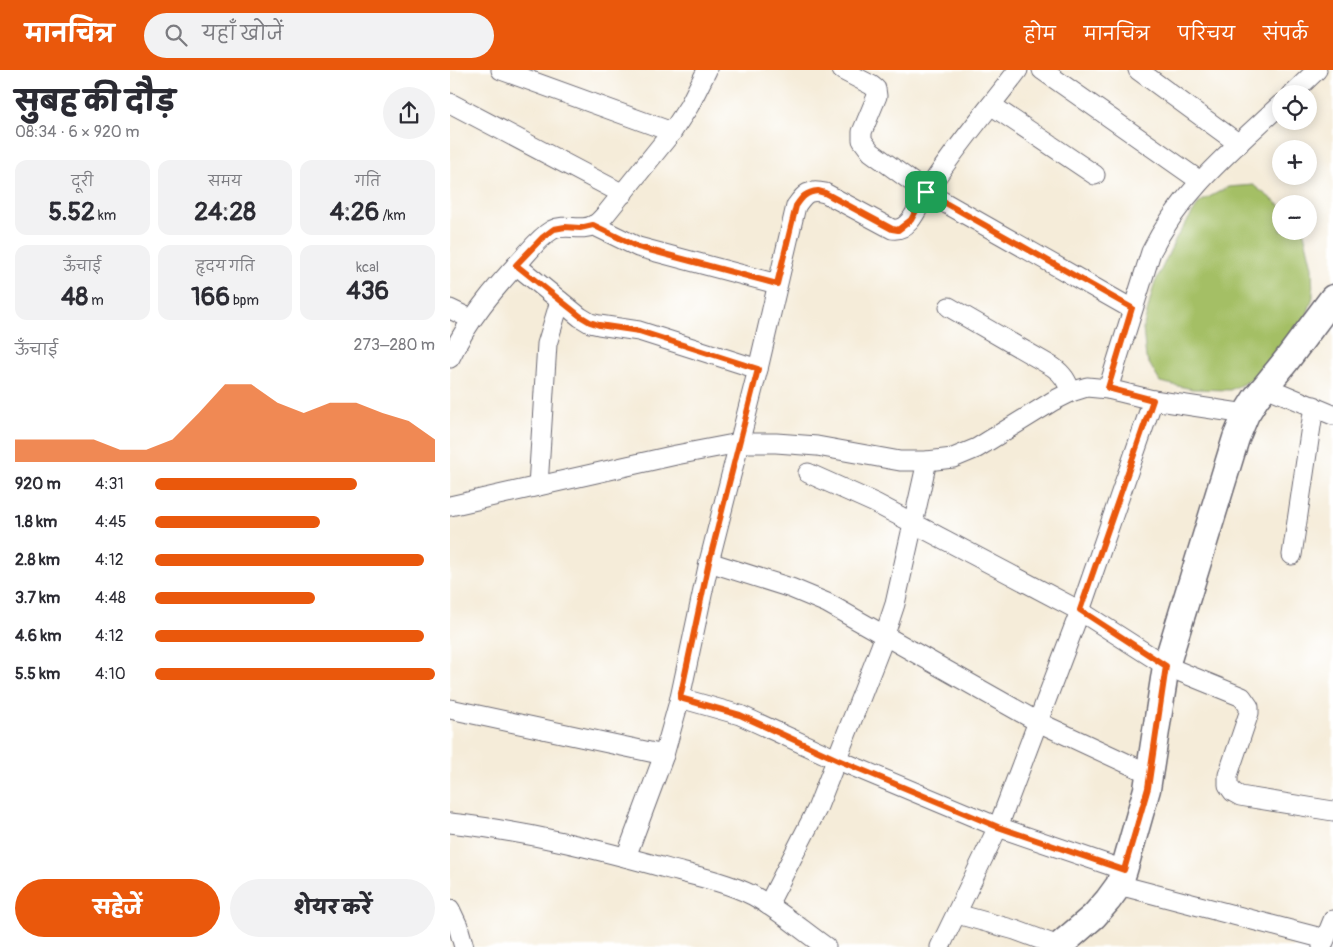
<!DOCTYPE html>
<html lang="hi">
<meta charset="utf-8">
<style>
:root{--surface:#fff;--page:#f2f2f3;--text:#2b2b33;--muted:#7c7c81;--accent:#ea580c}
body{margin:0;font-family:Pangolin,"Playpen Sans Deva",sans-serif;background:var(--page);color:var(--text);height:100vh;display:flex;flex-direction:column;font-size:19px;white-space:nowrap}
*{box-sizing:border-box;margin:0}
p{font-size:16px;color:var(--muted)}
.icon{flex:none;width:28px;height:28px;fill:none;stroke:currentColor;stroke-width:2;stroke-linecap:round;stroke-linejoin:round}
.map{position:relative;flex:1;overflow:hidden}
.panel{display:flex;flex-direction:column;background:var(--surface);width:450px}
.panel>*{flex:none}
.fabs{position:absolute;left:822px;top:15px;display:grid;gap:10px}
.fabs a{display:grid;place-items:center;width:45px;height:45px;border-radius:50%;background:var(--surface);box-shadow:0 2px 12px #0003;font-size:25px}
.pin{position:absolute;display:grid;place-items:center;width:42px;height:42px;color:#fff;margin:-21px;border-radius:10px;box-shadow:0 2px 8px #0006}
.round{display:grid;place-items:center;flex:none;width:52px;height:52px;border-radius:26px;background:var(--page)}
.head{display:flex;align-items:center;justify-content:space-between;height:85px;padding:0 15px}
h1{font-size:28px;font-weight:800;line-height:38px}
.stats{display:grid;grid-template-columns:repeat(3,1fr);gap:8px;height:85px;padding:5px 15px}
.stats div{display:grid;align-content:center;border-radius:12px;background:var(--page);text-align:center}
.stats b{font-size:25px;font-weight:800}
.stats small{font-size:14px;font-weight:400}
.stats p{font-size:14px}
.chart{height:140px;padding:10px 15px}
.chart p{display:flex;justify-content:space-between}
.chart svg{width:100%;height:90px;margin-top:5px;fill:var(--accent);opacity:.7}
.primary-button{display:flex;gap:10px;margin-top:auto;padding:10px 15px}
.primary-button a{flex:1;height:58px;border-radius:30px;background:var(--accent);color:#fff;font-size:20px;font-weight:800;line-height:58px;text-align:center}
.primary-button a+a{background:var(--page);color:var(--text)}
ul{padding:0 15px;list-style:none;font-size:16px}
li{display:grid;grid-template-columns:80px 60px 1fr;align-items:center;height:38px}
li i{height:12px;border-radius:6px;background:var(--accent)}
header{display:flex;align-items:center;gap:30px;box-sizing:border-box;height:70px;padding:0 25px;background:var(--accent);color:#fff}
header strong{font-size:24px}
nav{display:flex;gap:28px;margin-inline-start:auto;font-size:18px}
.search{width:350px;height:45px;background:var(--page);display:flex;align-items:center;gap:12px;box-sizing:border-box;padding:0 18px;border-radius:28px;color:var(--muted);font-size:19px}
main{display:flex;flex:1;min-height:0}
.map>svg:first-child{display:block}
.green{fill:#a4bf65;stroke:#637050}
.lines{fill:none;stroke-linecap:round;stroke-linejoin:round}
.street-casing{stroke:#6c6972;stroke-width:21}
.secondary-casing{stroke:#6c6972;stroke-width:29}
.street{stroke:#fff;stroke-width:19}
.secondary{stroke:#fff;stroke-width:26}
.route-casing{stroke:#fff;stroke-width:10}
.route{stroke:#ea580c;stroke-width:6}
</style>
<header>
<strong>मानचित्र</strong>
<div class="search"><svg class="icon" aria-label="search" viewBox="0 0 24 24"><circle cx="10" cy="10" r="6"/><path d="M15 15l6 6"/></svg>यहाँ खोजें</div>
<nav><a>होम</a><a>मानचित्र</a><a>परिचय</a><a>संपर्क</a></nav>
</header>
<main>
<section class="panel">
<div class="head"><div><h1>सुबह की दौड़</h1><p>08:34 · 6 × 920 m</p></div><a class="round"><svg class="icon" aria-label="share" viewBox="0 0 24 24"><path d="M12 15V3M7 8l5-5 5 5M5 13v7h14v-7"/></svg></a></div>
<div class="stats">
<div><p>दूरी</p><b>5.52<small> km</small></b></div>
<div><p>समय</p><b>24:28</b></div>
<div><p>गति</p><b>4:26<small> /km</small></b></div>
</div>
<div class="stats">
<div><p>ऊँचाई</p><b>48<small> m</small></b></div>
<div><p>हृदय गति</p><b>166<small> bpm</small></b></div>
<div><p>kcal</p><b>436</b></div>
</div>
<div class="chart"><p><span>ऊँचाई</span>273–280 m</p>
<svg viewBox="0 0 160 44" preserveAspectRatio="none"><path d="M0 44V33L10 33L20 33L30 33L40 38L50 38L60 33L70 20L80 6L90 6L100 15L110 20L120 15L130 15L140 20L150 24L160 33V44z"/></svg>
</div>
<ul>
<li><b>920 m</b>4:31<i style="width:72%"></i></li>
<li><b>1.8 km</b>4:45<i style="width:59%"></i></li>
<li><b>2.8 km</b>4:12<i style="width:96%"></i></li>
<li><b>3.7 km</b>4:48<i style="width:57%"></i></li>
<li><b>4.6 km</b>4:12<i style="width:96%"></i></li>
<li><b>5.5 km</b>4:10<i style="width:100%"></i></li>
</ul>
<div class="primary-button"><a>सहेजें</a><a>शेयर करें</a></div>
</section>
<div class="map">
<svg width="883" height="877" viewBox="0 0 883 877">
<rect width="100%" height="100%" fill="#fff"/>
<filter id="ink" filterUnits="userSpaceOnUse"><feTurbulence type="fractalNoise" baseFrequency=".02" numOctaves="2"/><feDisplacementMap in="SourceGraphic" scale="10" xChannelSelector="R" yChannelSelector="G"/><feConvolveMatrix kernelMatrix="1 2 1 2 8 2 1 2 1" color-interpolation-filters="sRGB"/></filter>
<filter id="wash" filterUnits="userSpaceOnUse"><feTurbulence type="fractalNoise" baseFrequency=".0096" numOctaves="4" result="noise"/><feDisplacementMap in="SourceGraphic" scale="20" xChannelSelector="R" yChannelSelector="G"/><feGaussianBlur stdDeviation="1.12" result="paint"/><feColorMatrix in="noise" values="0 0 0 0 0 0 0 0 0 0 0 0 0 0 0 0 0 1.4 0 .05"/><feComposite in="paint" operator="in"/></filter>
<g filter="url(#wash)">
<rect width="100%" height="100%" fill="#f5ecd9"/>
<!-- green -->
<path class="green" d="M 803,115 L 831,136 L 831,161 L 853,161 L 854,163 L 862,197 L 863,227 L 855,251 L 816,303 L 780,320 L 742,319 L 710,312 L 696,288 L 693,259 L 704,215 L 726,168 L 750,132 L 778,117 Z"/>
</g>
<g filter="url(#ink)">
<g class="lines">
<!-- street casing -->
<g class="street-casing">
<g id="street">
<path d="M 51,0 L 222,62"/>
<path d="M 392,0 L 421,15 L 426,19 L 427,26 L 412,62 L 412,70 L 421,82 L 476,122 L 682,239"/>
<path d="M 592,0 L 750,111"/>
<path d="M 688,0 L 789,74"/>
<path d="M 842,24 L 867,0"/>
<path d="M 0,33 L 173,124"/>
<path d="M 541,35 L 645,105"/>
<path d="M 143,155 L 188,177 L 327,214"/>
<path d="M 66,195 L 130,247 L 140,253 L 149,255 L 189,261 L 308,299"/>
<path d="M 499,237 L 603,297 C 613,304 617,311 621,322"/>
<path d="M 0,239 L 21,249"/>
<path d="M 0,288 C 18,250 43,220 72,189 C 81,179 90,167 102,160 C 115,153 131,162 144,155 C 148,153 152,148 155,145 L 222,62 L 239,36 L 257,0"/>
<path d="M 816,317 L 883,345"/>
<path d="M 658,319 L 701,182 C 730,122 783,79 831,34"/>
<path d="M 358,403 L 425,433 L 630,541 L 716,596 L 792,627 L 799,637 L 799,643 L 778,705 L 778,715 L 783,722 L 790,726 L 883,741"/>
<path d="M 88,416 L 97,274 L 110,231"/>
<path d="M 0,436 L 226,385 L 289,373 L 326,373 L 367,376 L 450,391 L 477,391 L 503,388 L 527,378 L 603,331 L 621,322 L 637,317 L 658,319 L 703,330 L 796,344"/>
<path d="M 842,485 L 864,336"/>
<path d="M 259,492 L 341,518 L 377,533 L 588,652 L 700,704"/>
<path d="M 230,628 L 290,645 L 388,690 L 548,757 L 674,800"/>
<path d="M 0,639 L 214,685"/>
<path d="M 0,753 C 74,761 147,779 219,799 C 246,806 276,812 302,825 C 328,839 352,860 376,877"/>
<path d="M 176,787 L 214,685 L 230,628 L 259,492 L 308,299 L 346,136 C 355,123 359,119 375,123 L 442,159 C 461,162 469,133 478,120 C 505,77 538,40 568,0"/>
<path d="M 669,815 L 875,869"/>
<path d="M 318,835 L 367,739 L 431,576 L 445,534 L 477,391"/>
<path d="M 0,839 L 8,856 L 14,877"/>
<path d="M 507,844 L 565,860 L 611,877"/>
<path d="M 490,877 L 548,757 L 630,541 L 703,330"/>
<path d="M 872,877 L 883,850"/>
</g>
</g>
<!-- secondary casing -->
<g class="secondary-casing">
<path id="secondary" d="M 608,877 L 644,846 L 658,830 L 669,815 L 674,800 L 697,719 L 716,596 L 786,368 L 796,344 L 806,328 L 836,291 L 883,228"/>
</g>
<!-- street -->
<use href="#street" class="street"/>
<!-- secondary -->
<use href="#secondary" class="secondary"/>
</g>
</g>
<g class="lines" filter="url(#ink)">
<!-- route casing -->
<g class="route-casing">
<path id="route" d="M 368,121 L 375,123 L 442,159 L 448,160 L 461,150 L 476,122 L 682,238 L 658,318 L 703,330 L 630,540 L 716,596 L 698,718 L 674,800 L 548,757 L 388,690 L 290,645 L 230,628 L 259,492 L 308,299 L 189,261 L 149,255 L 140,252 L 130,246 L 66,195 L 92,168 L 104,159 L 115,157 L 130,158 L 143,155 L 188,177 L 327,214 L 346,136 C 352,127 356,122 368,121 Z"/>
</g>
<!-- route -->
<use href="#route" class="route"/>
</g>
</svg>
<div class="fabs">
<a><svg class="icon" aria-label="locate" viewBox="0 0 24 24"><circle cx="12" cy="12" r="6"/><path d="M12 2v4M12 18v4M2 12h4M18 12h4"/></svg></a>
<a>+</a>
<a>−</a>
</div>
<div class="pin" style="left:476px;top:122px;background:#1e9e55"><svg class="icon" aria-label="arrive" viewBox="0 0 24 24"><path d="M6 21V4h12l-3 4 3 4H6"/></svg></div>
</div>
</main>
